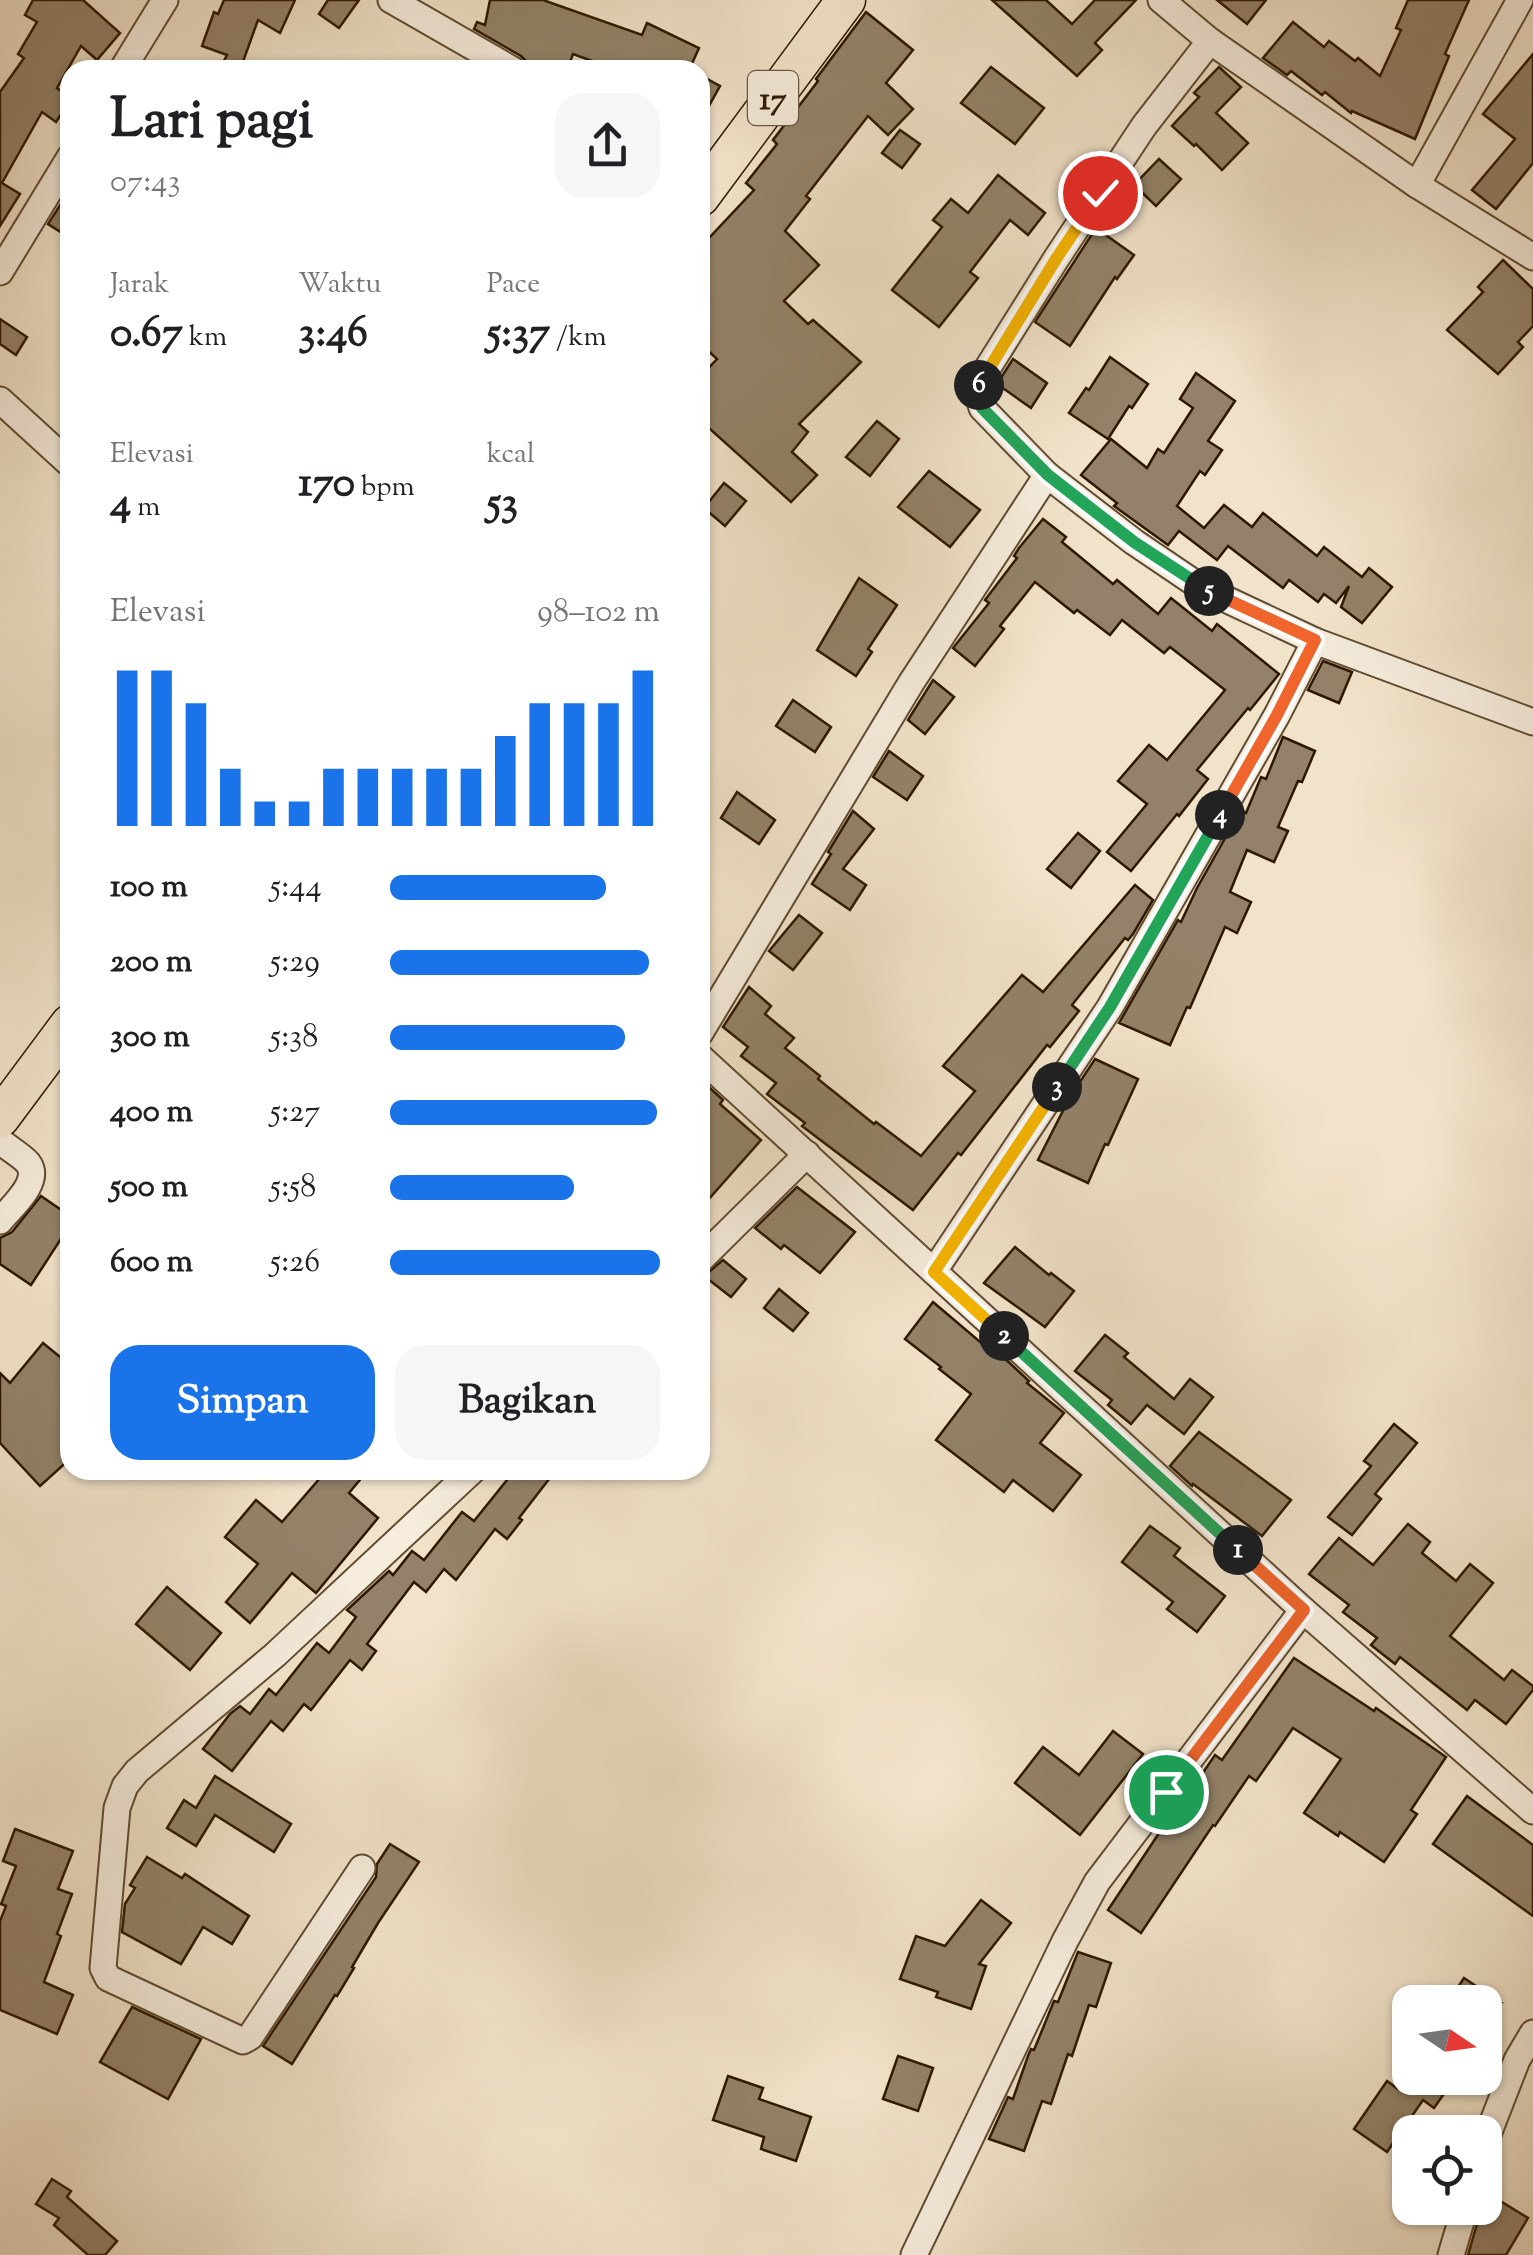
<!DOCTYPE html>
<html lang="id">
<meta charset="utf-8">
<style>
:root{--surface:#fff;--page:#f6f6f6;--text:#202124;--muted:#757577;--accent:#1a73e8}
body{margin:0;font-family:"Sorts Mill Goudy",serif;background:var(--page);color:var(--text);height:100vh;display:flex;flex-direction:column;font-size:38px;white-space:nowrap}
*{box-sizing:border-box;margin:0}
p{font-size:32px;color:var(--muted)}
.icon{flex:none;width:55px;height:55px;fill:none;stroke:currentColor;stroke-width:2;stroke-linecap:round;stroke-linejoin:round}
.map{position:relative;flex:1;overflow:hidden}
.drawer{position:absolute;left:60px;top:60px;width:650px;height:1420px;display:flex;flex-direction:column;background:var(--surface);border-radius:30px;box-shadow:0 2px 8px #0004}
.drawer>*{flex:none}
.needle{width:65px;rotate:103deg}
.buttons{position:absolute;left:1392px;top:1985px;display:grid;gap:20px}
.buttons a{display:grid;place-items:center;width:110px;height:110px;border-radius:20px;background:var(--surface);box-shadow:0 2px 8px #0004;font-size:50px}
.pin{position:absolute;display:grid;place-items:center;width:85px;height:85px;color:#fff;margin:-42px;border:5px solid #fff;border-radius:50%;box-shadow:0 2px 10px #0007}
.km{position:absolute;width:50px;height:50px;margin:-25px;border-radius:50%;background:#222;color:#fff;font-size:28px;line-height:50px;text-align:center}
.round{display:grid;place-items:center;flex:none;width:105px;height:105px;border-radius:30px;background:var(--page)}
.summary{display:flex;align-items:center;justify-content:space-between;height:170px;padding:0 50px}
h1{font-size:55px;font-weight:800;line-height:75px}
.figures{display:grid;grid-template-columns:repeat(3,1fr);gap:15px;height:170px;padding:10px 50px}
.figures div{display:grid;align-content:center}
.figures b{font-size:42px;font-weight:800}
.figures small{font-size:28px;font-weight:400}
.figures p{font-size:28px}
.chart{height:280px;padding:20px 50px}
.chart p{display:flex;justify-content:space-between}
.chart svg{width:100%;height:180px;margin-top:10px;stroke:var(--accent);stroke-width:6}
.primary-button{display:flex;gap:20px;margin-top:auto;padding:20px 50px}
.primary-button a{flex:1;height:115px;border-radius:30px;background:var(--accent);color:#fff;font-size:40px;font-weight:800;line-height:115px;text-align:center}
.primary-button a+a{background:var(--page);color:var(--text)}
ul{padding:0 50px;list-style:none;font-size:32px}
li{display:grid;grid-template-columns:160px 120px 1fr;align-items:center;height:75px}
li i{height:25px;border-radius:12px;background:var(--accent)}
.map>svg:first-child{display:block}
.building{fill:#938269;stroke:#2e1800;stroke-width:2.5}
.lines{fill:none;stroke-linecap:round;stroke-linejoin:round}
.minor-casing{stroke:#5f4b32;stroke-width:29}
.highway-casing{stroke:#2e1800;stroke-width:41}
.minor{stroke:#f6eddd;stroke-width:25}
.highway{stroke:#f1e3ca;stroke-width:38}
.split-1-casing{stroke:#fff;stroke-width:20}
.split-2-casing{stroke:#fff;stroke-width:20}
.split-3-casing{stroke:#fff;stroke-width:20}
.split-4-casing{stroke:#fff;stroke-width:20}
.split-5-casing{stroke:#fff;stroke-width:20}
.split-6-casing{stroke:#fff;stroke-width:20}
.split-7-casing{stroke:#fff;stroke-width:20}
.split-1{stroke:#f0652b;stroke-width:12}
.split-2{stroke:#22a559;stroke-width:12}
.split-3{stroke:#f5b400;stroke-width:12}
.split-4{stroke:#22a559;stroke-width:12}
.split-5{stroke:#f0652b;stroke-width:12}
.split-6{stroke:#22a559;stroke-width:12}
.split-7{stroke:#f5b400;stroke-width:12}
.labels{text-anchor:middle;stroke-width:10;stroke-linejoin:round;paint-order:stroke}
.shield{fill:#f6eddd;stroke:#6a5842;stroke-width:2.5}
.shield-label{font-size:32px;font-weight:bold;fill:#2e1800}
</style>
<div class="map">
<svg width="1533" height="2255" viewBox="0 0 1533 2255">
<rect width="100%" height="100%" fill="#f1e3ca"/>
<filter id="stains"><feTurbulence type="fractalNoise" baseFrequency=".002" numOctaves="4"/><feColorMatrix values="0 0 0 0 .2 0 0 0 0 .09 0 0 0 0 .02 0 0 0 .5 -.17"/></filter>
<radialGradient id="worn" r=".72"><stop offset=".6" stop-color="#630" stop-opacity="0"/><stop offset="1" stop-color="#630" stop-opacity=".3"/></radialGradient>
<!-- building -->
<g class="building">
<path d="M 33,0 L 83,0 L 120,33 L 97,60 L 81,46 L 57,88 L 70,97 L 70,101 L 56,122 L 42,112 L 2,183 L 20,194 L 0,226 L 0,92 L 24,58 L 18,54 L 37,22 L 25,15 Z"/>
<path d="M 224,0 L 295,0 L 280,33 L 258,20 L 240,70 L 219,70 L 227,55 L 202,46 L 214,12 L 218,14 Z"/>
<path d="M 328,0 L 359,0 L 339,28 L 319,14 Z"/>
<path d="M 490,0 L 543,0 L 642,35 L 647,23 L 699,48 L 689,70 L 607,70 L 609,67 L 573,54 L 567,70 L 549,70 L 527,62 L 521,56 L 474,29 L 477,22 L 485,25 Z"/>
<path d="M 992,0 L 1046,0 L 1072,24 L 1095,0 L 1136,0 L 1095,43 L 1102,50 L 1077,76 Z"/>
<path d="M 1217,0 L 1266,0 L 1247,24 Z"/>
<path d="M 1408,0 L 1469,0 L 1445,54 L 1449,56 L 1415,139 L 1352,111 L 1351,113 L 1325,92 L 1322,95 L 1291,71 L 1287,75 L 1263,58 L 1293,22 L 1324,47 L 1329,41 L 1355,61 L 1358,58 L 1380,76 L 1401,30 L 1396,28 Z"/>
<path d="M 866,12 L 913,50 L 886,83 L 913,109 L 888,135 L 868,116 L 806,196 L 810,199 L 785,231 L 819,265 L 784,301 L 808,324 L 813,320 L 861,362 L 799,424 L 808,432 L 792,452 L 817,475 L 791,502 L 700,420 L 700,377 L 717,359 L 700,343 L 700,231 L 708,239 L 754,190 L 746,183 L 777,144 L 773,140 L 818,81 L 816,79 Z"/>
<path d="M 1533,54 L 1533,163 L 1496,209 L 1472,190 L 1515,139 L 1483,114 Z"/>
<path d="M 991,67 L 1044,108 L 1015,144 L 961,103 Z"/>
<path d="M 1219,67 L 1241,87 L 1216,113 L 1248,143 L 1222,170 L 1196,144 L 1194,146 L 1172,126 L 1199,97 L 1194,93 Z"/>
<path d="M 700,75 L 720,86 L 700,122 Z"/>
<path d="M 900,130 L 920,144 L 902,168 L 882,153 Z"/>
<path d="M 1159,159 L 1181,179 L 1156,206 L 1134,185 Z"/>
<path d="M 998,175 L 1045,213 L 1028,235 L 1010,220 L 970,272 L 978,278 L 939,327 L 892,290 L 942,227 L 933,220 L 951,199 L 968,213 Z"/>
<path d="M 64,199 L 70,203 L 70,238 L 48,224 Z"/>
<path d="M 1096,228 L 1134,255 L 1117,279 L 1115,277 L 1070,346 L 1035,322 Z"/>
<path d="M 1503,260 L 1533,289 L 1533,326 L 1518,342 L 1523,347 L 1498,374 L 1447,330 L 1483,292 L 1478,287 Z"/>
<path d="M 0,319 L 27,337 L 16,355 L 0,344 Z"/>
<path d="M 1110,357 L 1148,384 L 1132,408 L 1129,406 L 1108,439 L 1069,413 L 1086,388 L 1089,390 Z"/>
<path d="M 1013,359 L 1047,383 L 1031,408 L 997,384 Z"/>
<path d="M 1196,373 L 1235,401 L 1208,441 L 1222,450 L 1205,475 L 1200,471 L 1177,506 L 1204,528 L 1224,505 L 1252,527 L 1263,513 L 1317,556 L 1324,547 L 1362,577 L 1369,568 L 1392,587 L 1362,623 L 1341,607 L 1349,586 L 1336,603 L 1324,594 L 1318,602 L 1289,580 L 1283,588 L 1228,546 L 1217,560 L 1179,531 L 1168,545 L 1114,506 L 1117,503 L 1081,475 L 1111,439 L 1147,468 L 1158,449 L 1164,453 L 1193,408 L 1180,399 Z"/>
<path d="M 877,421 L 899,439 L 870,476 L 846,457 Z"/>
<path d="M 929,471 L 980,510 L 950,547 L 898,507 Z"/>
<path d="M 724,483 L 746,501 L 725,526 L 704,508 Z"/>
<path d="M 1043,519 L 1066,537 L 1062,542 L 1113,584 L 1117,580 L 1158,614 L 1171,598 L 1212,631 L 1217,624 L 1279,674 L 1250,710 L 1248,708 L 1197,770 L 1208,779 L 1179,816 L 1177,814 L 1131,871 L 1107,852 L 1147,804 L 1118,781 L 1149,745 L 1167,760 L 1225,690 L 1170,647 L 1164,653 L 1122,620 L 1110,635 L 1077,610 L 1074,613 L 1035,582 L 1000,626 L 1004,629 L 975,666 L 953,648 L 989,603 L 985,600 L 1017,558 L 1014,556 L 1019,548 Z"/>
<path d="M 859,578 L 897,605 L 868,649 L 872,652 L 856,676 L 817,650 Z"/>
<path d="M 1323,661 L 1352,672 L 1339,703 L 1308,690 Z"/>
<path d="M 933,680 L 954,697 L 925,734 L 908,720 Z"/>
<path d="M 793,700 L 831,727 L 815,752 L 776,726 Z"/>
<path d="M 1283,737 L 1315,751 L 1302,782 L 1298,781 L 1278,827 L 1288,831 L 1274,862 L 1247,850 L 1230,892 L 1251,902 L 1237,933 L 1225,927 L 1190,1008 L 1187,1007 L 1170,1045 L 1119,1023 L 1178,920 L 1181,922 L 1197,888 L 1241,810 L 1246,813 L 1261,777 L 1266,779 Z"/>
<path d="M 889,751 L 923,776 L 907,800 L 873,777 Z"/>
<path d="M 737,792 L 775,820 L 759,844 L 721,818 Z"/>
<path d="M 853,811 L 874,829 L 843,869 L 866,885 L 850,910 L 812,884 L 831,854 L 828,852 Z"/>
<path d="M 1078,833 L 1100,851 L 1071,888 L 1047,869 Z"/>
<path d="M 1135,885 L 1153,900 L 1133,934 L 1128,940 L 1125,938 L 1072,1005 L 1079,1011 L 1050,1047 L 1047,1045 L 961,1155 L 958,1153 L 913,1210 L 802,1126 L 805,1123 L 767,1094 L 776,1083 L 741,1056 L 748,1047 L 723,1027 L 749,987 L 771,1006 L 765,1014 L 794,1038 L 785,1048 L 820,1076 L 818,1079 L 874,1124 L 876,1122 L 921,1156 L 975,1091 L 943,1066 L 1022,975 L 1043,992 Z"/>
<path d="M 799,915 L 822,933 L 793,970 L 769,951 Z"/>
<path d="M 1095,1059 L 1138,1079 L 1108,1145 L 1105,1144 L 1088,1183 L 1038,1160 L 1070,1097 Z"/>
<path d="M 700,1079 L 723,1100 L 720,1104 L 761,1140 L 700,1209 Z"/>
<path d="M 797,1187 L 855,1232 L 820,1273 L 784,1245 L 781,1249 L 755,1228 Z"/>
<path d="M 41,1196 L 70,1216 L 70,1225 L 31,1285 L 0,1264 L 0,1238 L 12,1232 Z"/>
<path d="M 1015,1247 L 1049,1275 L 1051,1273 L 1074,1291 L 1045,1327 L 984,1283 Z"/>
<path d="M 723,1260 L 746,1279 L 731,1297 L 704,1276 Z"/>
<path d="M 779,1289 L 808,1313 L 793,1331 L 764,1308 Z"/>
<path d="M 933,1302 L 999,1358 L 1001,1355 L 1029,1381 L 1027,1383 L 1064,1413 L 1040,1443 L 1081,1475 L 1053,1511 L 1013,1480 L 1004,1492 L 936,1440 L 971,1394 L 939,1369 L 941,1367 L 905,1339 Z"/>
<path d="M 1105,1335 L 1128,1353 L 1124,1357 L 1174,1399 L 1190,1379 L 1213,1397 L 1184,1434 L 1147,1405 L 1131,1424 L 1108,1405 L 1112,1400 L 1075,1371 Z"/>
<path d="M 43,1343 L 70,1365 L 70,1459 L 40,1486 L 0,1443 L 0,1373 L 10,1383 Z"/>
<path d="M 1394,1424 L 1417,1443 L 1375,1494 L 1381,1499 L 1352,1535 L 1328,1517 L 1371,1466 L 1364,1461 Z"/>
<path d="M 1199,1432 L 1291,1500 L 1262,1536 L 1193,1484 L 1192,1486 L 1170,1466 Z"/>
<path d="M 327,1470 L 368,1470 L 349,1493 L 378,1518 L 316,1593 L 292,1573 L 250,1623 L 226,1602 L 258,1564 L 225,1537 L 256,1500 L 282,1522 Z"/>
<path d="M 515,1470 L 556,1470 L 519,1518 L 522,1520 L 507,1539 L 495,1529 L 456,1580 L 444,1569 L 426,1592 L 414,1582 L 367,1644 L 376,1651 L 362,1670 L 350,1660 L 311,1710 L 304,1704 L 283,1731 L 271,1721 L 232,1771 L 203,1749 L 230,1714 L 240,1706 L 250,1714 L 269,1689 L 276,1695 L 317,1643 L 329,1653 L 356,1617 L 347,1610 L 389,1571 L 393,1575 L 412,1551 L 424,1560 L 462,1512 L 474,1521 Z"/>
<path d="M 1408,1524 L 1430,1542 L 1422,1553 L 1456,1581 L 1470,1564 L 1493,1583 L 1450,1636 L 1504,1680 L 1512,1670 L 1533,1686 L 1533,1690 L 1506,1724 L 1475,1700 L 1467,1710 L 1400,1657 L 1395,1664 L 1371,1645 L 1377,1638 L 1343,1612 L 1349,1605 L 1309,1574 L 1339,1538 L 1373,1565 Z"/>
<path d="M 1150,1526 L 1180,1548 L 1174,1556 L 1225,1596 L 1197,1632 L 1167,1609 L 1173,1602 L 1122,1562 Z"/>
<path d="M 167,1587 L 221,1633 L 190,1670 L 136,1624 Z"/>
<path d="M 1294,1658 L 1374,1711 L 1376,1708 L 1446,1757 L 1411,1810 L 1417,1814 L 1384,1862 L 1340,1832 L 1338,1836 L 1304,1813 L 1341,1759 L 1293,1728 L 1256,1781 L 1249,1776 L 1215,1826 L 1213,1825 L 1141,1933 L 1108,1910 L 1177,1806 L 1179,1808 L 1215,1755 L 1222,1760 Z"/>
<path d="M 1113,1731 L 1143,1754 L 1080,1835 L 1015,1783 L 1043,1747 L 1079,1775 Z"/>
<path d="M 215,1776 L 291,1824 L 274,1852 L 215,1815 L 196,1846 L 167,1828 L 184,1800 L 196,1808 Z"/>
<path d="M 1467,1796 L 1533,1845 L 1533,1916 L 1433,1844 Z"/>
<path d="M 15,1829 L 73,1851 L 58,1889 L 72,1894 L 57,1934 L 61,1936 L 44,1982 L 73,1995 L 57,2034 L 0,2010 L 0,1921 L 6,1906 L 1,1904 L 16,1866 L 3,1861 Z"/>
<path d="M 390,1844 L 419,1862 L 378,1923 L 352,1967 L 354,1968 L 337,1996 L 335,1995 L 292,2064 L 263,2046 L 376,1877 L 377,1864 Z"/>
<path d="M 147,1857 L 182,1878 L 185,1874 L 249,1916 L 232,1944 L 203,1927 L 181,1964 L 122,1932 L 125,1904 L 135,1888 L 130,1885 Z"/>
<path d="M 981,1900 L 1011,1923 L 979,1964 L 986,1966 L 971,2009 L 936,1997 L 938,1992 L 900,1979 L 916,1936 L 945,1946 Z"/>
<path d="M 1078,1952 L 1111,1963 L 1096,2007 L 1089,2005 L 1072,2056 L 1068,2054 L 1051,2104 L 1042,2101 L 1024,2151 L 989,2139 L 1008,2097 L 1013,2099 L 1028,2056 L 1031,2049 L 1034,2050 L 1054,2001 L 1058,2002 Z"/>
<path d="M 1464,1978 L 1500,2002 L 1448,2002 Z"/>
<path d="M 132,2007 L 201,2039 L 168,2099 L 100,2062 Z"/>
<path d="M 898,2056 L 933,2068 L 918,2111 L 883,2099 Z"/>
<path d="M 728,2076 L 763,2088 L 759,2099 L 811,2117 L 796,2161 L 761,2149 L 764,2137 L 713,2120 Z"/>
<path d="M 1406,2078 L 1455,2078 L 1434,2108 L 1423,2100 L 1387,2152 L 1354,2129 L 1387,2081 L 1398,2089 Z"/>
<path d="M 52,2179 L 71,2191 L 67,2197 L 117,2241 L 105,2255 L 88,2255 L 54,2225 L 59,2218 L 36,2204 Z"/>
<path d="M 1492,2196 L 1528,2218 L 1506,2255 L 1468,2255 L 1479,2217 Z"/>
</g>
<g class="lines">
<!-- minor casing -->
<g class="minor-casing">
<g id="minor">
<path d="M 391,0 L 513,70"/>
<path d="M 1161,0 L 1210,41 L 1417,185 L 1533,257"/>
<path d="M 1210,41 L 1144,126 L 1056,259 L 982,377 L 977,391 L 982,408 L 1047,475 L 1134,542 L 1202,588 L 1315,641 L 1533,722"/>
<path d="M 122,70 L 165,0"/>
<path d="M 1417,185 L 1520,0"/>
<path d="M 0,272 L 70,157"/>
<path d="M 0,400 L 70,464"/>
<path d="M 700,1033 L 911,683 L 1047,475"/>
<path d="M 700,1057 L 1303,1610 L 1533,1811"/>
<path d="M 0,1141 C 8,1148 21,1155 28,1163 C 42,1182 11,1207 0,1221"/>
<path d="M 700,1260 L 807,1154"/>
<path d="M 934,1271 L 1110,1007 L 1277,715 L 1315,641"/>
<path d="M 362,1868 L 250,2037 L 243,2041 L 108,1978 L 103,1968 L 117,1808 L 125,1786 L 137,1771 L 275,1655 L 473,1470"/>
<path d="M 1485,2142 L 1517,2060 L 1533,2033"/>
<path d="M 914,2255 L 1065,1941 L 1097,1882 L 1303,1610"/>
<path d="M 1451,2255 L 1465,2208"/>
</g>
</g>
<!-- highway casing -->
<g class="highway-casing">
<g id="highway">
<path d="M 700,197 L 846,0"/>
<path d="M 0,1118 L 70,1024"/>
</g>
</g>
<!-- minor -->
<use href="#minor" class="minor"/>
<!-- highway -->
<use href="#highway" class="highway"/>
</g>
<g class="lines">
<!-- split-1 casing -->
<g class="split-1-casing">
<path id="split-1" d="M 1166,1792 L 1304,1610 L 1238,1550"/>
</g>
<!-- split-2 casing -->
<g class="split-2-casing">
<path id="split-2" d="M 1004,1336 L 1238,1550"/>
</g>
<!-- split-3 casing -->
<g class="split-3-casing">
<path id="split-3" d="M 1004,1336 L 934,1272 L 1057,1087"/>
</g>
<!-- split-4 casing -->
<g class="split-4-casing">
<path id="split-4" d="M 1057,1087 L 1110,1007 L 1220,815"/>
</g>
<!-- split-5 casing -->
<g class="split-5-casing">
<path id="split-5" d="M 1209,591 L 1315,640 L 1277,715 L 1220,815"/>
</g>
<!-- split-6 casing -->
<g class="split-6-casing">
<path id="split-6" d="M 979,385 L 976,391 L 982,408 L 1048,475 L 1134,542 L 1209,591"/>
</g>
<!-- split-7 casing -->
<g class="split-7-casing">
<path id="split-7" d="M 979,385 L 1056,259 L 1100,193"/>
</g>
<!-- split-1 -->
<use href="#split-1" class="split-1"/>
<!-- split-2 -->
<use href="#split-2" class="split-2"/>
<!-- split-3 -->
<use href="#split-3" class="split-3"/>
<!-- split-4 -->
<use href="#split-4" class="split-4"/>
<!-- split-5 -->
<use href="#split-5" class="split-5"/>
<!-- split-6 -->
<use href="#split-6" class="split-6"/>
<!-- split-7 -->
<use href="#split-7" class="split-7"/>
</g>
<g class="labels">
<!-- shield labels -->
<rect class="shield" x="748" y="71" width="50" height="54" rx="8"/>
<g class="shield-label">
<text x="773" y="109">17</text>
</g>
</g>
<rect width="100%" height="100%" filter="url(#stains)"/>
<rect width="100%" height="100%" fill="url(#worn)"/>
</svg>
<div class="buttons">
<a><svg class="needle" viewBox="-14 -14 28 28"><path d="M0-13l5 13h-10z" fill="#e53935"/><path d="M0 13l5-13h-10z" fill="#757577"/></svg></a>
<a><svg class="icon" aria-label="locate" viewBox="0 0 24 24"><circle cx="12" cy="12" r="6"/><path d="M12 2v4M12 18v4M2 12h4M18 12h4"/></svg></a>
</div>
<div class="pin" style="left:1166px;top:1792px;background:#1e9e55"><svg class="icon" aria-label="arrive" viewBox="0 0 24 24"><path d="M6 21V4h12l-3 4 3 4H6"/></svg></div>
<div class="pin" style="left:1100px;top:193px;background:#d93025"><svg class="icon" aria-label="check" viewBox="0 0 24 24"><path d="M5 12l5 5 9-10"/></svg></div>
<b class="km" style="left:1238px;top:1550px">1</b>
<b class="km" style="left:1004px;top:1336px">2</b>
<b class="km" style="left:1057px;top:1087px">3</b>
<b class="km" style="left:1220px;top:815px">4</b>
<b class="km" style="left:1209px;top:591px">5</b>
<b class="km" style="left:979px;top:385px">6</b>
<section class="drawer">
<div class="summary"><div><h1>Lari pagi</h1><p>07:43</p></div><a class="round"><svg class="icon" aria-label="share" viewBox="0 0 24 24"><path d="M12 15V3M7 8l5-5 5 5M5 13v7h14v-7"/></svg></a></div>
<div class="figures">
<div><p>Jarak</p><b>0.67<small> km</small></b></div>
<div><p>Waktu</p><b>3:46</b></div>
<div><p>Pace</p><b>5:37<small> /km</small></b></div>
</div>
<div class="figures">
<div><p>Elevasi</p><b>4<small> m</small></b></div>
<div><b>170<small> bpm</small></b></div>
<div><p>kcal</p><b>53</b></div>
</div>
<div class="chart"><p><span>Elevasi</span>98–102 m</p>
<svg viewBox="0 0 160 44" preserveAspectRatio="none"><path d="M5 44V6M15 44V6M25 44V14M35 44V30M45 44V38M55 44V38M65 44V30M75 44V30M85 44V30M95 44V30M105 44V30M115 44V22M125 44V14M135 44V14M145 44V14M155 44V6"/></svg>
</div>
<ul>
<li><b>100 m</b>5:44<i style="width:80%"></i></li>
<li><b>200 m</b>5:29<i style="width:96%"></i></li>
<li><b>300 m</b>5:38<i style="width:87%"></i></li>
<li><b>400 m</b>5:27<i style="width:99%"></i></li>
<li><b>500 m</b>5:58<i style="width:68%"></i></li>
<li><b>600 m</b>5:26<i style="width:100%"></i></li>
</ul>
<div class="primary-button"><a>Simpan</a><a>Bagikan</a></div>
</section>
</div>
